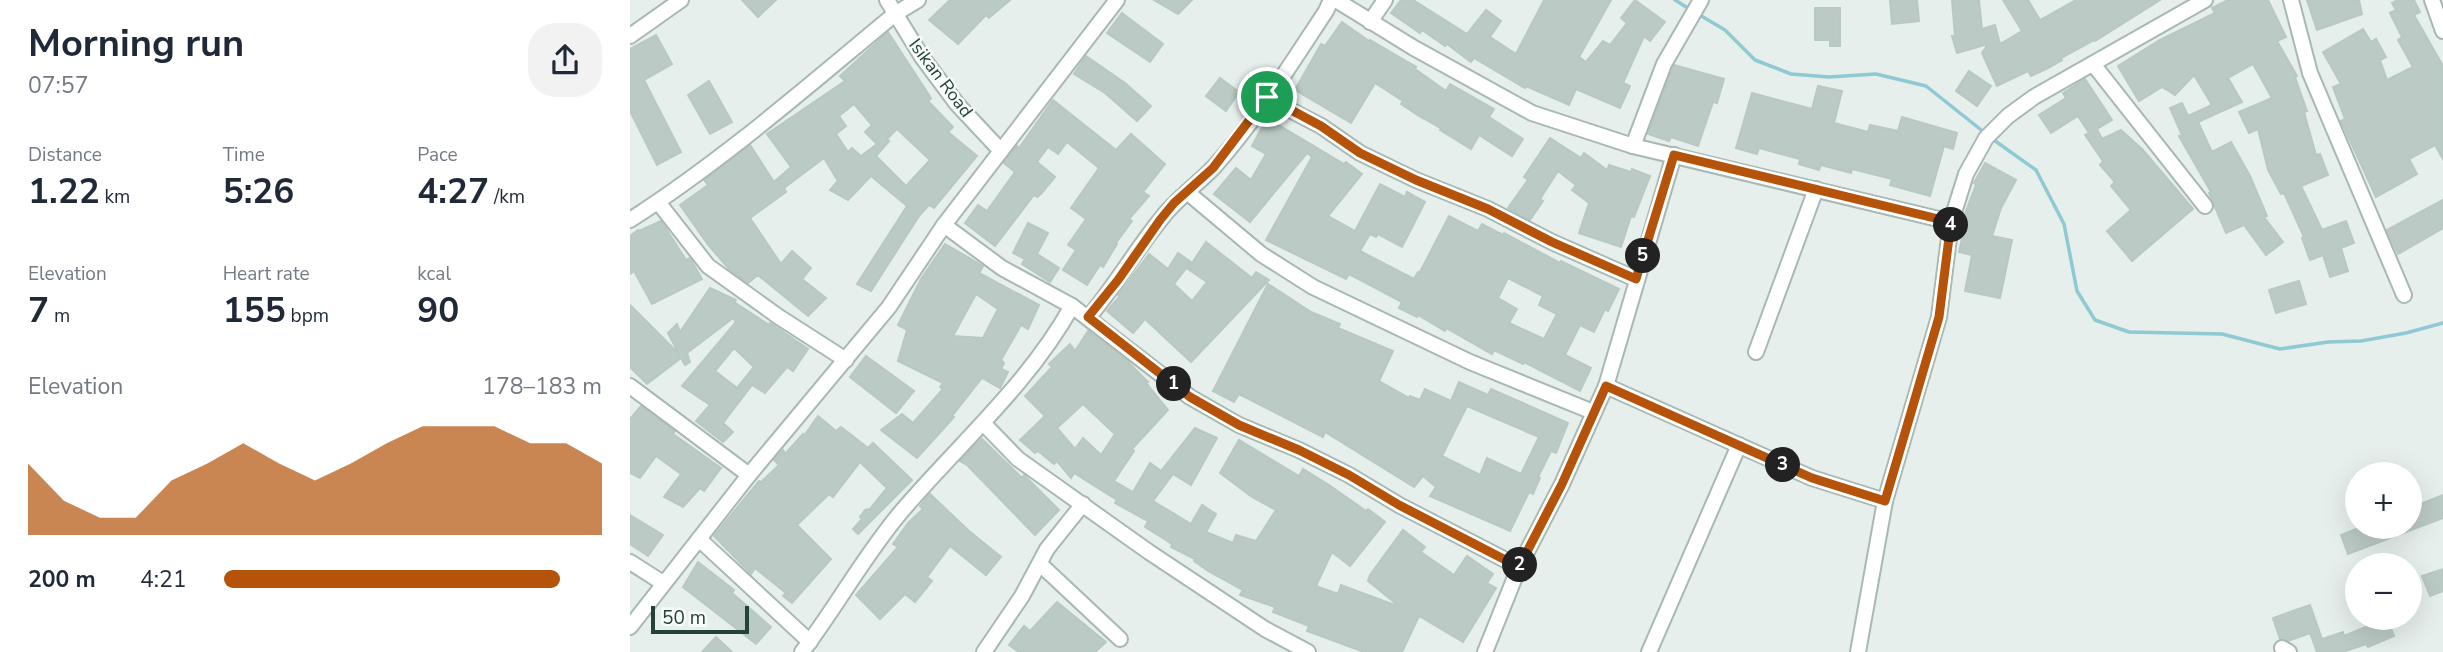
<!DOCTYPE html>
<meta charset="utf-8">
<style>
:root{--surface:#fff;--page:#f2f2f3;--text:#1f2937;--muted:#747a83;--accent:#b45309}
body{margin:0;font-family:"Nunito Sans",sans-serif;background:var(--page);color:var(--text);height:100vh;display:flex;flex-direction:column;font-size:26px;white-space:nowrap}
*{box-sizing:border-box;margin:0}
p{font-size:23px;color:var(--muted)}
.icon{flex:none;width:38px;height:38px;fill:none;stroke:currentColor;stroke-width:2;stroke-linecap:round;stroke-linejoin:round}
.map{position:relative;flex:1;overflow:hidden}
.panel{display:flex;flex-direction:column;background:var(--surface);width:630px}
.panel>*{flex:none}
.fabs{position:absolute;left:1715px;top:462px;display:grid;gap:14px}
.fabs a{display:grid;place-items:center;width:77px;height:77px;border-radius:50%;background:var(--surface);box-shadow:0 7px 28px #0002;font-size:35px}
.scale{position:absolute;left:21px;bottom:18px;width:98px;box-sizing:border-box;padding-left:7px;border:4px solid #24423a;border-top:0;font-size:19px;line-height:24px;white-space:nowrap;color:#24423a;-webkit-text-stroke:5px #f7fbf9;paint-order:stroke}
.pin{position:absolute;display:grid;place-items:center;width:60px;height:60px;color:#fff;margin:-30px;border:4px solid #fff;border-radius:50%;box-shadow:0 2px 7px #0007}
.km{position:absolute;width:35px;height:35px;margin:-18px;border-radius:50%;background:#222;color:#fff;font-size:19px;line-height:35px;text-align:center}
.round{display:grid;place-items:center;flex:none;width:74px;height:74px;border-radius:28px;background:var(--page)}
.overview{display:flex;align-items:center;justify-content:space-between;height:119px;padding:0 28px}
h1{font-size:38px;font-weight:700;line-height:52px}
.metrics{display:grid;grid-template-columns:repeat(3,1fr);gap:10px;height:119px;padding:7px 28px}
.metrics div{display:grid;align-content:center}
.metrics b{font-size:35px;font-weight:700}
.metrics small{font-size:19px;font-weight:400}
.metrics p{font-size:19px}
.chart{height:196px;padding:14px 28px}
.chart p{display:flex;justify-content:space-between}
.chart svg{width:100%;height:126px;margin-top:7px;fill:var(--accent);opacity:.7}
ul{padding:0 28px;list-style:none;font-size:23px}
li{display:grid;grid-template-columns:112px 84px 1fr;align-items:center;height:52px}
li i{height:18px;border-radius:9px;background:var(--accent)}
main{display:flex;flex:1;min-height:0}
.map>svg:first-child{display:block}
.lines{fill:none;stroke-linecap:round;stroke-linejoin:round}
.stream{stroke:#8ec9d4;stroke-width:3.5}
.building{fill:#bbcac4;stroke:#b8c9c2;stroke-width:2;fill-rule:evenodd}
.minor-casing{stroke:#a8b8b2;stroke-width:18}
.minor{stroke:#fff;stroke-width:14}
.route-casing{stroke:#fff;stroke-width:14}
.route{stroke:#b45309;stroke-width:9}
.labels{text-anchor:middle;stroke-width:5;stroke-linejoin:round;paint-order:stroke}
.street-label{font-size:18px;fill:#24423a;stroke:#f7fbf9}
</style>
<main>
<section class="panel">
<div class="overview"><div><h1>Morning run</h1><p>07:57</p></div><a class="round"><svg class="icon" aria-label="share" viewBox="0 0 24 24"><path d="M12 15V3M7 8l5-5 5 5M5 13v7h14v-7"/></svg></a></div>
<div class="metrics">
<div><p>Distance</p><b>1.22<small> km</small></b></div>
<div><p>Time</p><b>5:26</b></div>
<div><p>Pace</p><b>4:27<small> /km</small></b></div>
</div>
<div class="metrics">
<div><p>Elevation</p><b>7<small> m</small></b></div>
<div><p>Heart rate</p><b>155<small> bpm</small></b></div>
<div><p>kcal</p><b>90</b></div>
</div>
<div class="chart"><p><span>Elevation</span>178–183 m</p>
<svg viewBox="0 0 160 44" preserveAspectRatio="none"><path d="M0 44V19L10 32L20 38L30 38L40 25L50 19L60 12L70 19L80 25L90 19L100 12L110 6L120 6L130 6L140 12L150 12L160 19V44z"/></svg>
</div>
<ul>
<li><b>200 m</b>4:21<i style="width:89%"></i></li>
</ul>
</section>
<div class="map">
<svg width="1813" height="652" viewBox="0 0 1813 652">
<rect width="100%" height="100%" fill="#e6efeb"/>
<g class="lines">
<!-- stream -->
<g class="stream">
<path d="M 1045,0 L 1061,10"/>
<path d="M 1068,14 L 1095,30 L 1125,60 L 1161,74 L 1199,77 L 1246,74 L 1296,86 L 1355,133"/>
<path d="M 1361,138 L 1406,170 L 1434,224 L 1447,291 L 1465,320 L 1499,332 L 1592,334 L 1650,349 L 1698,342 L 1731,341 L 1776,333 L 1813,323"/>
</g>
</g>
<!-- building -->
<g class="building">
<path d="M 112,0 L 146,0 L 128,17 Z"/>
<path d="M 320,0 L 380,0 L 359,18 L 356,15 L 328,44 L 299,20 Z"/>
<path d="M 524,0 L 562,0 L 548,14 Z"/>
<path d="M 771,0 L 783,0 L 837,34 L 856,10 L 871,21 L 860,37 L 886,54 L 914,0 L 981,0 L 949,57 L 956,62 L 973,41 L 980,45 L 997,23 L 991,18 L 1005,0 L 1035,22 L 1020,41 L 1014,36 L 993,83 L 1000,86 L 990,108 L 946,89 L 939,105 L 896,86 L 895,88 L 844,58 L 841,62 L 817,44 L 815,46 L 792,30 L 790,33 L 761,13 Z"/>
<path d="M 1260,0 L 1287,0 L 1289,21 L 1262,24 Z"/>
<path d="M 1322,0 L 1349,0 L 1352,29 L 1365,25 L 1370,44 L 1392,31 L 1373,0 L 1398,0 L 1410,20 L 1446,0 L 1530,0 L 1465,41 L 1464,40 L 1431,58 L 1432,60 L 1418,68 L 1401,76 L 1398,71 L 1367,86 L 1352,53 L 1358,44 L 1327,53 L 1322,36 L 1325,36 Z"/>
<path d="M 1598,0 L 1638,0 L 1656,37 L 1647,41 L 1667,76 L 1665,77 L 1677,111 L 1674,112 L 1686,155 L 1690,154 L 1698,175 L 1671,186 L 1692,230 L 1716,221 L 1724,243 L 1711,248 L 1718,271 L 1700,277 L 1693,255 L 1680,260 L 1672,238 L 1674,237 L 1654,193 L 1651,194 L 1638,170 L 1628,129 L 1619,133 L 1609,112 L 1642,98 L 1623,64 L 1598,78 L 1612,102 L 1568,122 L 1582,152 L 1601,142 L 1620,176 L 1637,216 L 1634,217 L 1653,242 L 1636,255 L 1614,225 L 1596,233 L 1579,193 L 1581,192 L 1549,136 L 1552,135 L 1540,108 L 1552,103 L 1558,116 L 1582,105 L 1564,75 L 1545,95 L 1532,87 L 1509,101 L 1488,66 L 1530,40 L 1585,13 L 1582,8 Z"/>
<path d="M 1677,0 L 1729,0 L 1732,14 L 1687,30 Z"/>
<path d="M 1768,0 L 1784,0 L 1790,12 L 1784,15 L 1813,66 L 1813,159 L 1805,145 L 1779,159 L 1787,174 L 1746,197 L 1711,121 L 1715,119 L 1703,87 L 1711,84 L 1693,52 L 1733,29 L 1741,42 L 1746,39 L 1756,57 L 1750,60 L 1757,80 L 1783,67 L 1768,40 L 1772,37 L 1760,13 L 1766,10 L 1762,3 Z"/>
<path d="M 1185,8 L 1210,8 L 1210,46 L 1200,46 L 1200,40 L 1185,40 Z"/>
<path d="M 492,13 L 533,44 L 520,62 L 477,33 Z"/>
<path d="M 712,22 L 739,41 L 740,40 L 786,67 L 785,69 L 816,91 L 820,84 L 864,109 L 859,117 L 893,139 L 882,156 L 849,135 L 841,149 L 810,130 L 811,128 L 789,116 L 771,104 L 773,101 L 745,83 L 721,123 L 665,90 L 691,44 L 695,46 Z"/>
<path d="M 258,32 L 301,98 L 298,101 L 323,127 L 318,132 L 347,156 L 304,208 L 299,205 L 289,216 L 241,291 L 227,284 L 277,206 L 241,176 L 218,200 L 200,190 L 208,181 L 194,158 L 154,188 L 156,192 L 120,218 L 151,264 L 162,251 L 181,268 L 172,279 L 196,298 L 178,316 L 128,275 L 118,283 L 100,270 L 79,246 L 50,205 L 78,185 L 74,180 L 120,145 L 144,182 L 161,167 L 137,134 L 215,81 L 210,76 ZM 224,104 L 242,125 L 235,132 L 247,144 L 231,156 L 222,148 L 218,152 L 206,134 L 216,126 L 209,116 ZM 267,129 L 300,160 L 276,186 L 246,156 L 259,141 L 257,139 Z"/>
<path d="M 26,35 L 42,64 L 14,80 L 51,152 L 27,165 L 0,111 L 0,49 Z"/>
<path d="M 456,56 L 495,83 L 521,106 L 507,121 L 475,93 L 444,74 Z"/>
<path d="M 1044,65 L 1094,79 L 1087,103 L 1083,102 L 1068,146 L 1041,137 L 1039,141 L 1018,134 Z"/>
<path d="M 1339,71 L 1361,86 L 1347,106 L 1326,91 Z"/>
<path d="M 590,78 L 609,92 L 596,111 L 576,96 Z"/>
<path d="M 1455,79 L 1482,120 L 1467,129 L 1472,139 L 1491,130 L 1513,150 L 1563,209 L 1502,261 L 1477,231 L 1501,210 L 1481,186 L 1485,182 L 1470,165 L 1473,161 L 1455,135 L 1459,133 L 1448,116 L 1421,133 L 1409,115 L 1436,98 L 1433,93 Z"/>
<path d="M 79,81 L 102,122 L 80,134 L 58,95 Z"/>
<path d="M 1188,86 L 1212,91 L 1204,123 L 1238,132 L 1240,125 L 1268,131 L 1272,117 L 1327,133 L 1323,149 L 1314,146 L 1300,196 L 1260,185 L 1262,179 L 1222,169 L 1221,173 L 1191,165 L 1189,170 L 1169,164 L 1170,159 L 1129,148 L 1127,154 L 1106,148 L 1122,93 L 1182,109 Z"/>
<path d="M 423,100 L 486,150 L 501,134 L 535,164 L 513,192 L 519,196 L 499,219 L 502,221 L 486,243 L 487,244 L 473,267 L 470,265 L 457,285 L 433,270 L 446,250 L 438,245 L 456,219 L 441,208 L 469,168 L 437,142 L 428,154 L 418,147 L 407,162 L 425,177 L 411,194 L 407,197 L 404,195 L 365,246 L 335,223 L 348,205 L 357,211 L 385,172 L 374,163 L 387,146 L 389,148 Z"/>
<path d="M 637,118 L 714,164 L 716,162 L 732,174 L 698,216 L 725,231 L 750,184 L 775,197 L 777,192 L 795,202 L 772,247 L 748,234 L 746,237 L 740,234 L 730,251 L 784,279 L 788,272 L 790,272 L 819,216 L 848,231 L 852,224 L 873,235 L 874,233 L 930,263 L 931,261 L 989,289 L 978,311 L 975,309 L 964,332 L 950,325 L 935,355 L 961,368 L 950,391 L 894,362 L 893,364 L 864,350 L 862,354 L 816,328 L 815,331 L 788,315 L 787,317 L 769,308 L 772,302 L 719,274 L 716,279 L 636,240 L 682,157 L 677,153 L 620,222 L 584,194 L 606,168 L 621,180 L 636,154 L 622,146 ZM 878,278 L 913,296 L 909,305 L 927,314 L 914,339 L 879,323 L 887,309 L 868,298 Z"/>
<path d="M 920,138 L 951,158 L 954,153 L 977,170 L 979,165 L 1001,172 L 1002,169 L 1020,176 L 1004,217 L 1001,216 L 991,247 L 949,233 L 959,203 L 942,190 L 946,185 L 928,171 L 910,199 L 913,201 L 900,220 L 878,208 L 898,180 L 894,177 Z"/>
<path d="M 1355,163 L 1386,180 L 1371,208 L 1362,236 L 1382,240 L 1370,298 L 1335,291 L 1342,255 L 1329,252 L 1336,220 L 1333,219 L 1346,185 L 1344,183 Z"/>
<path d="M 1813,200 L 1813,228 L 1768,254 L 1757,230 Z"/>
<path d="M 31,221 L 56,260 L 60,258 L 72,279 L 22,304 L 4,271 L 0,274 L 0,236 L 8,230 L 9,231 Z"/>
<path d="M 398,223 L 418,233 L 407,254 L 429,268 L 420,282 L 392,264 L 395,259 L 383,253 Z"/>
<path d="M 576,242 L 622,278 L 626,272 L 639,280 L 561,362 L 515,319 L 503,333 L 477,311 L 490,296 L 488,295 L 519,254 L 538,269 L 548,253 L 561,262 L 544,284 L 562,301 L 577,282 L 558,269 Z"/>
<path d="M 315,244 L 353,266 L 349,273 L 409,305 L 398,329 L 391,325 L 371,360 L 374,363 L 371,369 L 378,372 L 370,388 L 352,378 L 322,416 L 324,417 L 287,458 L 251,430 L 272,414 L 283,423 L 313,389 L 310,387 L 313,383 L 268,361 L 277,330 L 268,325 L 291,279 ZM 346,294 L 368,309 L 353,338 L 323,336 Z"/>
<path d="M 1669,281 L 1676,304 L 1646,313 L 1639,290 Z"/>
<path d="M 638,284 L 681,312 L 710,324 L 708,328 L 763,351 L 749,381 L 779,398 L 780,396 L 790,400 L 795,389 L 821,401 L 829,382 L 858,395 L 861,389 L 938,423 L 926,453 L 921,451 L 908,477 L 910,478 L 903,494 L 899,492 L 880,531 L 800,496 L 806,487 L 793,476 L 784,487 L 695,432 L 693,437 L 609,394 L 604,402 L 583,391 ZM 837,406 L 909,437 L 891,474 L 857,458 L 850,475 L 812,456 Z"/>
<path d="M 80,288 L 106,300 L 104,302 L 139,325 L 140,323 L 178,349 L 163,371 L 157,367 L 135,393 L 122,385 L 93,423 L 103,432 L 93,442 L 66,421 L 80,405 L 52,386 L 106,322 L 103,318 L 57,353 L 60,362 L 55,365 L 51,358 L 17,384 L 0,367 L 0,305 L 49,354 L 38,333 L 47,324 L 50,332 ZM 104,348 L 124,367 L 107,388 L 85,371 Z"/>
<path d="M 458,331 L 497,361 L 518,382 L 516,383 L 538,410 L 502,449 L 504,451 L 484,481 L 503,492 L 520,463 L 531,471 L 565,428 L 587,438 L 561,485 L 543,474 L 523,501 L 561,524 L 572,505 L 586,514 L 576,532 L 603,543 L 606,535 L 626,541 L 646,510 L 622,497 L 590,473 L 609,440 L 669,476 L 673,469 L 699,485 L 736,511 L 738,509 L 755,522 L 720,566 L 702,552 L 686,586 L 708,594 L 711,585 L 770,607 L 738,581 L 740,575 L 773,530 L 795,547 L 791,552 L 824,575 L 837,556 L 863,574 L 857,583 L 866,588 L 833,642 L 789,616 L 772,652 L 734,652 L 677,631 L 679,626 L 643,612 L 645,607 L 610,595 L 613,590 L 578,571 L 564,561 L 565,559 L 541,547 L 542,544 L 515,527 L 518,521 L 485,503 L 487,500 L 444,473 L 441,478 L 427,461 L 424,464 L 408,451 L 405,453 L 390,440 L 415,416 L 395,396 L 422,367 L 419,364 L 440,344 L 445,351 ZM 453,404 L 485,434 L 471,455 L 453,438 L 445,449 L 427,428 Z"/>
<path d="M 236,356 L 284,391 L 266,413 L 220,377 Z"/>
<path d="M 11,406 L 45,431 L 43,434 L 91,468 L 74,491 L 70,488 L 53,507 L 34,497 L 51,474 L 26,456 L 10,478 L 0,473 L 0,419 Z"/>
<path d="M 188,416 L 206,431 L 211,427 L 238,448 L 243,443 L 282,480 L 228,534 L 223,529 L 232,519 L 230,517 L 235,510 L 240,509 L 257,488 L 230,462 L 203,497 L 199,494 L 167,525 L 201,559 L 162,603 L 153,596 L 156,593 L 125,568 L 121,574 L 84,536 L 129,481 L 131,482 L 149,465 L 144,460 L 153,450 L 155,454 L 173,434 L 174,436 Z"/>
<path d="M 352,439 L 392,478 L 394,475 L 429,510 L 405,535 L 337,465 L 330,461 Z"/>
<path d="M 300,494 L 339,531 L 371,557 L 356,575 L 320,546 L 297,577 L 302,581 L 285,602 L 275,594 L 250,619 L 226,595 L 268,547 L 263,544 L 279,522 L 293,509 L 290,506 Z"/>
<path d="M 1813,495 L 1813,518 L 1718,554 L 1711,535 L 1731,527 L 1780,527 L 1780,508 Z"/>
<path d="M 0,515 L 33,535 L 18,556 L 0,544 Z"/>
<path d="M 68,562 L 104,590 L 102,593 L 141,627 L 126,644 L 53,587 Z"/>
<path d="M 1813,569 L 1813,591 L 1800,596 L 1792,576 Z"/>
<path d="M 427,602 L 476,642 L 465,652 L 389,652 L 379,645 L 394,626 L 400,631 Z"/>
<path d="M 1680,605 L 1692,639 L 1713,632 L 1714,636 L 1757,618 L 1764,636 L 1738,647 L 1736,644 L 1713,652 L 1687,652 L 1680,633 L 1658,641 L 1650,639 L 1643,618 Z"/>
<path d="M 86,637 L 102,652 L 72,652 Z"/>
</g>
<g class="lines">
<!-- minor casing -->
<g class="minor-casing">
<g id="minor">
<path d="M 257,0 L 292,57 L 327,104 L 371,151"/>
<path d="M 706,0 L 784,48 L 902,113 L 1003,146 L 1321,222"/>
<path d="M 1661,0 L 1680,73 L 1774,295"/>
<path d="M 1802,0 L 1813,31"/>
<path d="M 740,22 L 755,0"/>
<path d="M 0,36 L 51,0"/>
<path d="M 1463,64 L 1575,206"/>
<path d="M 637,98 L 691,126 L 730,153 L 786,180 L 858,209 L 922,242 L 1006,279"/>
<path d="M 1003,146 L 1034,64 L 1071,0"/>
<path d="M 557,192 L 631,254 L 683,287 L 840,362 L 963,412"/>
<path d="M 28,202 L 78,266 L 149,317 L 216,360"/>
<path d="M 0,220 C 95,159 179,85 265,14 L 288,0"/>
<path d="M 314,225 L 372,268 L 442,306 L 560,397 L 609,425 L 669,450 L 719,475 L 769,505 L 889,567"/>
<path d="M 458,318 C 485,286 505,251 531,219 C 546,199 567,185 584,167 C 626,120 661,64 696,11 L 701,0"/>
<path d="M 1126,352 L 1186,189"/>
<path d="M 0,386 L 119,475"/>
<path d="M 976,386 L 1182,478 L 1255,501"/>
<path d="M 354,424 L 388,459 L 519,552 L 635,629 L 678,652"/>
<path d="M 69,539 L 180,642"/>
<path d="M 0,562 L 33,583"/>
<path d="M 410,564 L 490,639"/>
<path d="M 0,627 L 119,475 L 259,307 L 314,225 L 487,0"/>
<path d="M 1652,648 L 1659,652"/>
<path d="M 172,652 C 207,606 234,556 271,512 C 329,444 398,385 442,306"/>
<path d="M 354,652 L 392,596 L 417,549 L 453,504"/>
<path d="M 855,652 L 889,567 L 932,484 L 976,386 L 1044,155"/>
<path d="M 1019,652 L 1109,445"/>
<path d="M 1228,652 L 1255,501 L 1309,317 L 1321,222 L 1336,174 L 1356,138 L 1378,116 L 1404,97 L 1575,0"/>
</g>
</g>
<!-- minor -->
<use href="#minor" class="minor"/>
</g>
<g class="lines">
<!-- route casing -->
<g class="route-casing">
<path id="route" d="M 637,97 L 691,126 L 730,153 L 786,180 L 858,209 L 922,242 L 1006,279 L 1044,155 L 1321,222 L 1309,317 L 1255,501 L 1182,478 L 976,386 L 932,484 L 889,567 L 769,505 L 719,475 L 669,450 L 609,425 L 560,397 L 458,317 L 488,280 L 530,220 L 544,203 L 583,168 Z"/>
</g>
<!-- route -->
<use href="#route" class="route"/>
</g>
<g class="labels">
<!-- street labels -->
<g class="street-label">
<text transform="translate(311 78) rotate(53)" y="6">Isikan Road</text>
</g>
</g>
</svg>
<div class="fabs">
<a>+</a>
<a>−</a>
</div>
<div class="scale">50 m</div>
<div class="pin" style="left:637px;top:97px;background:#1e9e55"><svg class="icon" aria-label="arrive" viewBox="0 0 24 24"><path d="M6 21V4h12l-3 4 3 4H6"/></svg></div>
<b class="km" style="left:544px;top:384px">1</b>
<b class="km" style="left:890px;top:565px">2</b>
<b class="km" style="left:1153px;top:465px">3</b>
<b class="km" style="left:1321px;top:225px">4</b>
<b class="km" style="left:1013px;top:256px">5</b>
</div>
</main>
